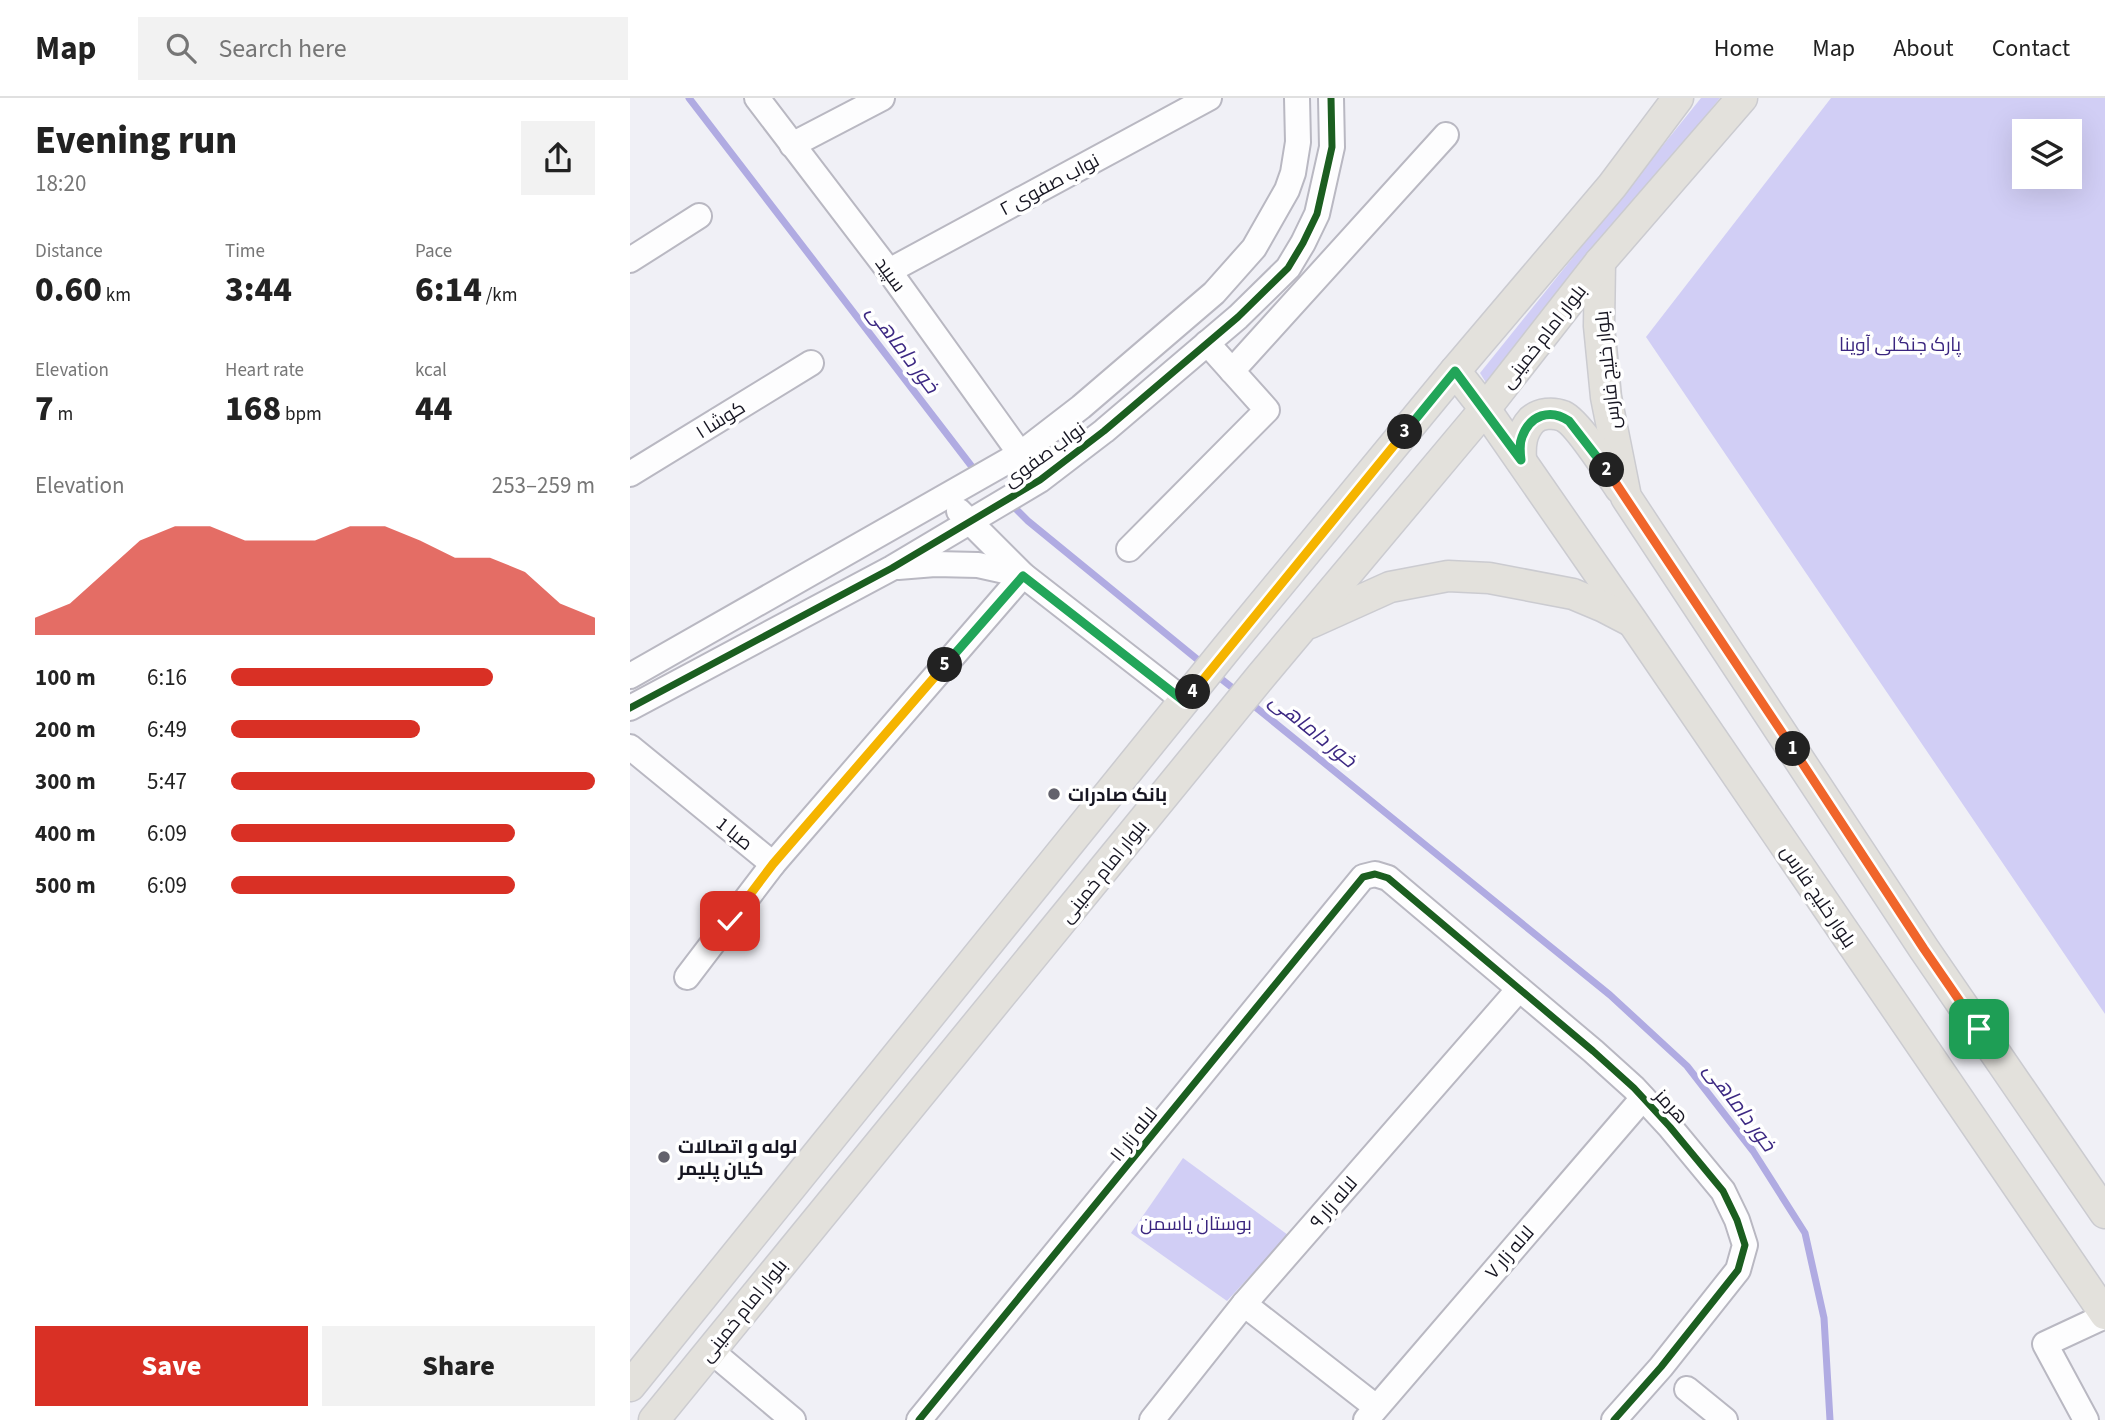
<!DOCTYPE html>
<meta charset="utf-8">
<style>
:root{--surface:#fff;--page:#f2f2f2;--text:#222;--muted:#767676;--line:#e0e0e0;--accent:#d93025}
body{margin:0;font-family:"Source Sans 3",Cairo,sans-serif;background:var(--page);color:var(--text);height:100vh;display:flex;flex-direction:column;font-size:26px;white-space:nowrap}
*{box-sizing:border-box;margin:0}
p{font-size:23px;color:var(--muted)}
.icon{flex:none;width:38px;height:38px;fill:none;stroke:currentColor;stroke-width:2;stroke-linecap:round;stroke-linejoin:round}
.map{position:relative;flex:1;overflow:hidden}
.sheet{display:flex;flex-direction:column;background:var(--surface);width:630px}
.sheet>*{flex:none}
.fabs{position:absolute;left:1382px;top:21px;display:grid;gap:14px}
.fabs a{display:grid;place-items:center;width:70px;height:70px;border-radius:0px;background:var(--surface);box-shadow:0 7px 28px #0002;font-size:35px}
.pin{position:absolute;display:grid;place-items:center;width:60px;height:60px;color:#fff;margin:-30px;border-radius:14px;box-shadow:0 4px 10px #0006}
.km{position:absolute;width:35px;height:35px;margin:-18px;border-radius:50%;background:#222;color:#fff;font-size:19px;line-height:35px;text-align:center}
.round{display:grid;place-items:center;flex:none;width:74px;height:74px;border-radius:0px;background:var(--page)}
.summary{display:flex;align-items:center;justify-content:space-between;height:119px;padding:0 35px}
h1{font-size:38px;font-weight:800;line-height:52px}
.figures{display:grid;grid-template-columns:repeat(3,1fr);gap:10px;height:119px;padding:7px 35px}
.figures div{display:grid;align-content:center}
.figures b{font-size:35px;font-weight:800}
.figures small{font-size:19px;font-weight:400}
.figures p{font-size:19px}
.chart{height:196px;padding:14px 35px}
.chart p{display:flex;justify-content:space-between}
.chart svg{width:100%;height:126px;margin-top:7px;fill:var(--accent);opacity:.7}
.cta{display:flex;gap:14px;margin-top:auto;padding:14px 35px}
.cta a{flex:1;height:80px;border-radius:0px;background:var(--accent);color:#fff;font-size:28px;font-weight:800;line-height:80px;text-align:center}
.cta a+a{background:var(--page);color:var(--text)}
ul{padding:0 35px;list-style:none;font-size:23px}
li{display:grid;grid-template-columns:112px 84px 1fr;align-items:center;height:52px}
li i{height:18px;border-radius:9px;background:var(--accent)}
header{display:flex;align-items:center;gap:42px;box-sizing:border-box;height:98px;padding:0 35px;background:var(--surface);border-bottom:2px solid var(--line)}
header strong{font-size:33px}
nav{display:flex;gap:38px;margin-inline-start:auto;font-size:24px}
.search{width:490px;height:63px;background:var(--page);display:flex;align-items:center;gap:18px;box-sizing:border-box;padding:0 24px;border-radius:0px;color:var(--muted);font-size:26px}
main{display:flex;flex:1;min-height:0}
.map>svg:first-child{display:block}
.green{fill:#d1cef5;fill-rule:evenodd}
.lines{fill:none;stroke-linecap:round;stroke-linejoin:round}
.stream{stroke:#b0abe2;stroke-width:7}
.minor-casing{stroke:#b9b8c2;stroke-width:28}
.major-casing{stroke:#cbcbd0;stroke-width:33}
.minor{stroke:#fdfdfe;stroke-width:24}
.major{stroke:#e3e1dc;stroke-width:30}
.cycleway-casing{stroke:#fff;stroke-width:11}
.cycleway{stroke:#1b5e20;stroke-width:7}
.split-1-casing{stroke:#fff;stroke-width:14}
.split-2-casing{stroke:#fff;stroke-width:14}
.split-3-casing{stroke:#fff;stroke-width:14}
.split-4-casing{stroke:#fff;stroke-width:14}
.split-5-casing{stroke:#fff;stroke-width:14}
.split-6-casing{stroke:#fff;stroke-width:14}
.split-1{stroke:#f0652b;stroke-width:9}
.split-2{stroke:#f0652b;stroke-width:9}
.split-3{stroke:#22a559;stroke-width:9}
.split-4{stroke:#f5b400;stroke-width:9}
.split-5{stroke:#22a559;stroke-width:9}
.split-6{stroke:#f5b400;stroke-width:9}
.poi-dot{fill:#63626c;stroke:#fff;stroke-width:2.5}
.labels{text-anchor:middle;stroke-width:7;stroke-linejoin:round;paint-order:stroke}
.street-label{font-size:19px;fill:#171622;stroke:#fff}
.park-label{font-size:19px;fill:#3a257f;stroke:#fff}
.poi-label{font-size:19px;font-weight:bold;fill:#171622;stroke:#fff;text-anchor:start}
.water-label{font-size:21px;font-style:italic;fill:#3d2983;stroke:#fff}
</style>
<header>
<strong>Map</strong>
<div class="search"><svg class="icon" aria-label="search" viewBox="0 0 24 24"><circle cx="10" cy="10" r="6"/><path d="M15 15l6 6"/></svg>Search here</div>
<nav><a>Home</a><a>Map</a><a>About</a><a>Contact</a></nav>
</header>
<main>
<section class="sheet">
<div class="summary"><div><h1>Evening run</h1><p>18:20</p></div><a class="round"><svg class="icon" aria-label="share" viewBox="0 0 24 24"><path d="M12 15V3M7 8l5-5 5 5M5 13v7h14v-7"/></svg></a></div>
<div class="figures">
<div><p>Distance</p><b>0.60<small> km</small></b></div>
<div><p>Time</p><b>3:44</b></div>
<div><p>Pace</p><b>6:14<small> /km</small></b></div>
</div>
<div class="figures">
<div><p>Elevation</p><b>7<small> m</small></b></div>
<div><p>Heart rate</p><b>168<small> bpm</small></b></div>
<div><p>kcal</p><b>44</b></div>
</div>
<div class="chart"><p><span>Elevation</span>253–259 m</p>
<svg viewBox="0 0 160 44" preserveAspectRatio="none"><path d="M0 44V38L10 33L20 22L30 11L40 6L50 6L60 11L70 11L80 11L90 6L100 6L110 11L120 17L130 17L140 22L150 33L160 38V44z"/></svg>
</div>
<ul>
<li><b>100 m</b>6:16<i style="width:72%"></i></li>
<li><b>200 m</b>6:49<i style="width:52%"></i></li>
<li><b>300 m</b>5:47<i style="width:100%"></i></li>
<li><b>400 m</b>6:09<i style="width:78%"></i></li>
<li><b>500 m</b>6:09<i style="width:78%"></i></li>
</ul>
<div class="cta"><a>Save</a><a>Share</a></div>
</section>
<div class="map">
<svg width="1475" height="1322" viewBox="0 0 1475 1322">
<rect width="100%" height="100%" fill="#f0f0f6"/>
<!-- green -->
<g class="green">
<path d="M 1071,0 L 1090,0 L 858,288 L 850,275 Z"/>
<path d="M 1201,0 L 1475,0 L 1475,916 L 1016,239 ZM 1395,33 L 1440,33 L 1440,79 L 1395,79 Z"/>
<path d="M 553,1060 L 658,1137 L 597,1203 L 501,1135 Z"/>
</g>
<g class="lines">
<!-- stream -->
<g class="stream">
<path d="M 59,0 L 346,374"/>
<path d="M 381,406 L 398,423 L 573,566"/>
<path d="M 585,576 L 609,595"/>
<path d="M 618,603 L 980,897 L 1057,968 L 1123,1053 L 1175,1135 L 1194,1220 L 1200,1322"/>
</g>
<!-- minor casing -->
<g class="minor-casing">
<g id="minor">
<path d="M 127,0 L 259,173 L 399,368"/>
<path d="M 162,47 L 252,0"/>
<path d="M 0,162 L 69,118"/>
<path d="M 259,173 L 579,0"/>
<path d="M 602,273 L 816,37"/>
<path d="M 0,376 L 181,265"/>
<path d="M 329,413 L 393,477 L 556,604"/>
<path d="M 499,451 L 637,312 L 577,245"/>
<path d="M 0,578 L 390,356 L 451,309 L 584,195 L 624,150 L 657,92 L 663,75 L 668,44 L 667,0"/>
<path d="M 0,610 L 262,470 L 410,382 L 474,333 L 608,219 L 658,170 L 673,145 L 687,116 L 702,49 L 701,0"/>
<path d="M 0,649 L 143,766 L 393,477 L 348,467 L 305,466 L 268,469"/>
<path d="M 57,879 L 143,766"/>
<path d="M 614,1206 L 746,1309"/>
<path d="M 80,1252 L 163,1322"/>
<path d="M 1057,1291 L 1095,1322"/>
<path d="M 289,1322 L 733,779 L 745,776 L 758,780 L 963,953 L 1004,990 L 1040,1029 L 1093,1093 L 1107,1122 L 1115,1147 L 1108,1172 L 1031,1269 L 984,1322"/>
<path d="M 522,1322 L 614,1206 L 889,891"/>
<path d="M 736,1322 L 1013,1000"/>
<path d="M 1456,1322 L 1415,1246 L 1475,1218"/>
</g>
</g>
<!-- major casing -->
<g class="major-casing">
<g id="major">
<path d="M 970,164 L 969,228 L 976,299 L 996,399 L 1294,851 L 1475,1115"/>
<path d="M 825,273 L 855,311 L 1002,523 L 1475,1216"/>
<path d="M 891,362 C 890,347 891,334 902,322 C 910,315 923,314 933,318 C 947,324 980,375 990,390"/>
<path d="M 680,525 L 760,489 L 818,478 L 859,480 L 943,496 L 974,509 L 999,522"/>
<path d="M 0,1288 L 596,551 L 825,273 L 982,88 L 1048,0"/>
<path d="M 24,1322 L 632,577 L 855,311 L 970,164 L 1112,0"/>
</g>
</g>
<!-- minor -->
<use href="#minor" class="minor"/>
<!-- major -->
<use href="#major" class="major"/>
<!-- cycleway casing -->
<g class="cycleway-casing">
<g id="cycleway">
<path d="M 0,610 L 262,470 L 410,382 L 474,333 L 608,219 L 658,170 L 673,145 L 687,116 L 702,49 L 701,0"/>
<path d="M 289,1322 L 733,779 L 745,776 L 758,780 L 963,953 L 1004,990 L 1040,1029 L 1093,1093 L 1107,1122 L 1115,1147 L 1108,1172 L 1031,1269 L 984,1322"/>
</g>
</g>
<!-- cycleway -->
<use href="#cycleway" class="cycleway"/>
</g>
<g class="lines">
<!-- split-1 casing -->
<g class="split-1-casing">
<path id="split-1" d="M 1163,651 L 1294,851 L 1349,931"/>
</g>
<!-- split-2 casing -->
<g class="split-2-casing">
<path id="split-2" d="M 977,372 L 1163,651"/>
</g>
<!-- split-3 casing -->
<g class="split-3-casing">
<path id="split-3" d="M 775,334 L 825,273 L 891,362 C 890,354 889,346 892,339 C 900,317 920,310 939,323 L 977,372"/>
</g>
<!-- split-4 casing -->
<g class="split-4-casing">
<path id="split-4" d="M 563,594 L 775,334"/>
</g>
<!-- split-5 casing -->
<g class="split-5-casing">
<path id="split-5" d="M 315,567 L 393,478 L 555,604 L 563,594"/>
</g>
<!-- split-6 casing -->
<g class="split-6-casing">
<path id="split-6" d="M 100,823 L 143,766 L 315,567"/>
</g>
<!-- split-1 -->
<use href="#split-1" class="split-1"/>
<!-- split-2 -->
<use href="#split-2" class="split-2"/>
<!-- split-3 -->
<use href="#split-3" class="split-3"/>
<!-- split-4 -->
<use href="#split-4" class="split-4"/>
<!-- split-5 -->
<use href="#split-5" class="split-5"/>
<!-- split-6 -->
<use href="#split-6" class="split-6"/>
</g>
<!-- markers -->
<g class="poi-dot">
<circle cx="424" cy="696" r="7"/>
<circle cx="34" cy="1059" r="7"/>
</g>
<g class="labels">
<!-- street labels -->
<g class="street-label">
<text transform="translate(419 86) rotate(-28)" y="7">نواب صفوی ۲</text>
<text transform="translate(261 176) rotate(54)" y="7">سپید</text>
<text transform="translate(913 238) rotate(-52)" y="7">بلوار امام خمینی</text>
<text transform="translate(977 272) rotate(-96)" y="7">بلوار خلیج فارس</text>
<text transform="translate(90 321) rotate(-32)" y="7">کوشا ۱</text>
<text transform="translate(414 356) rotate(-36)" y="7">نواب صفوی</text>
<text transform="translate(105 735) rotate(39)" y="7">صبا 1</text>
<text transform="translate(473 773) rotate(-51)" y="7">بلوار امام خمینی</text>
<text transform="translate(1189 798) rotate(56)" y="7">بلوار خلیج فارس</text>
<text transform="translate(1042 1008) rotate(47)" y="7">هرمز</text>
<text transform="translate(503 1036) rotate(-51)" y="7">لاله زار ۱۱</text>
<text transform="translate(703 1104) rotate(-49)" y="7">لاله زار ۹</text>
<text transform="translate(879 1154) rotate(-49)" y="7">لاله زار ۷</text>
<text transform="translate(113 1212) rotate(-51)" y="7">بلوار امام خمینی</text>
</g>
<!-- park labels -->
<g class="park-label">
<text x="1270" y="253">پارک جنگلی آوینا</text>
<text x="566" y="1132">بوستان یاسمن</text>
</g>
<!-- poi labels -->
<g class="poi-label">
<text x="438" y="703">بانک صادرات</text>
<text x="48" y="1055">لوله و اتصالات<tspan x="48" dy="22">کیان پلیمر</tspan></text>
</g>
<!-- water labels -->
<g class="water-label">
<text transform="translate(273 251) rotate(53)" y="7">خور داماهی</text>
<text transform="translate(683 632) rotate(39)" y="7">خور داماهی</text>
<text transform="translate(1110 1009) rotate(53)" y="7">خور داماهی</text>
</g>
</g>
</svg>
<div class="fabs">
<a><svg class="icon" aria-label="layers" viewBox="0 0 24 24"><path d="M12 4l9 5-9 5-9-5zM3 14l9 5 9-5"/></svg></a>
</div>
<div class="pin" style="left:1349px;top:931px;background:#1e9e55"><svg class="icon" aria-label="arrive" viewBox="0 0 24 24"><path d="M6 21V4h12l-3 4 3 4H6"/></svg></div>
<div class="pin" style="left:100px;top:823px;background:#d93025"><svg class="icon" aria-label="check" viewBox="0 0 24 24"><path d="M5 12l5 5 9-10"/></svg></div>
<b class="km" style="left:1163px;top:651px">1</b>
<b class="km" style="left:977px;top:372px">2</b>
<b class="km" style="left:775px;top:334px">3</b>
<b class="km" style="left:563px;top:594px">4</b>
<b class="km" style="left:315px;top:567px">5</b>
</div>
</main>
